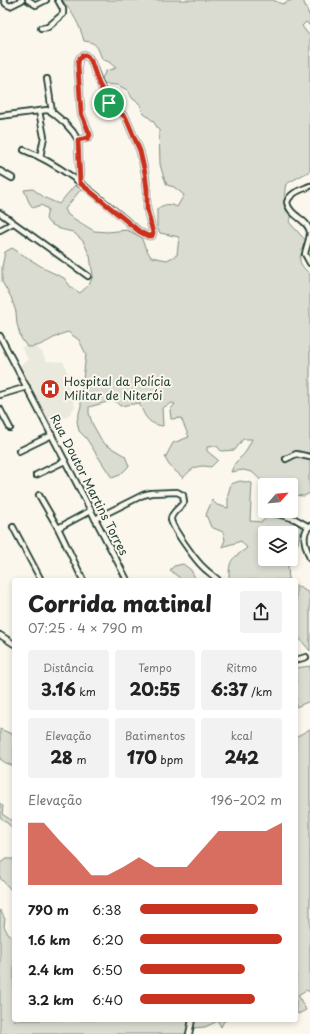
<!DOCTYPE html>
<html lang="pt">
<meta charset="utf-8">
<style>
:root{--surface:#fff;--page:#f2f2f2;--text:#222;--muted:#767676;--accent:#c8321e}
body{margin:0;font-family:"Playpen Sans",sans-serif;background:var(--page);color:var(--text);height:100vh;display:flex;flex-direction:column;font-size:15px;white-space:nowrap}
*{box-sizing:border-box;margin:0}
p{font-size:13px;color:var(--muted)}
.icon{flex:none;width:22px;height:22px;fill:none;stroke:currentColor;stroke-width:2;stroke-linecap:round;stroke-linejoin:round}
.map{position:relative;flex:1;overflow:hidden}
.details{position:absolute;left:12px;top:578px;width:286px;height:444px;display:flex;flex-direction:column;background:var(--surface);border-radius:4px;box-shadow:0 2px 6px #0003}
.details>*{flex:none}
.needle{width:26px;rotate:63deg}
.fabs{position:absolute;left:258px;top:478px;display:grid;gap:8px}
.fabs a{display:grid;place-items:center;width:40px;height:40px;border-radius:4px;background:var(--surface);box-shadow:0 2px 6px #0003;font-size:20px}
.pin{position:absolute;display:grid;place-items:center;width:34px;height:34px;color:#fff;margin:-17px;border:2px solid #fff;border-radius:50%;box-shadow:0 1px 4px #0007}
.round{display:grid;place-items:center;flex:none;width:42px;height:42px;border-radius:4px;background:var(--page)}
.summary{display:flex;align-items:center;justify-content:space-between;height:68px;padding:0 16px}
h1{font-size:22px;font-weight:800;line-height:30px}
.metrics{display:grid;grid-template-columns:repeat(3,1fr);gap:6px;height:68px;padding:4px 16px}
.metrics div{display:grid;align-content:center;border-radius:4px;background:var(--page);text-align:center}
.metrics b{font-size:17px;font-weight:800}
.metrics small{font-size:11px;font-weight:400}
.metrics p{font-size:11px}
.chart{height:112px;padding:8px 16px}
.chart p{display:flex;justify-content:space-between}
.chart svg{width:100%;height:72px;margin-top:4px;fill:var(--accent);opacity:.7}
ul{padding:0 16px;list-style:none;font-size:13px}
li{display:grid;grid-template-columns:64px 48px 1fr;align-items:center;height:30px}
li i{height:10px;border-radius:5px;background:var(--accent)}
.map>svg:first-child{display:block}
.built{fill:#eae9de}
.green{fill:#dbdcd1;stroke:#7d8c82}
.lines{fill:none;stroke-linecap:round;stroke-linejoin:round}
.street-casing{stroke:#1f3d34;stroke-width:8}
.street{stroke:#fbf7ec;stroke-width:4.5}
.route-casing{stroke:#fff;stroke-width:8}
.route{stroke:#c8321e;stroke-width:5}
.labels{text-anchor:middle;stroke-width:4;stroke-linejoin:round;paint-order:stroke}
.poi-label{font-size:12px;fill:#1f3d34;stroke:#fbf7ec;text-anchor:start}
.street-label{font-size:12px;fill:#1f3d34;stroke:#fbf7ec}
</style>
<div class="map">
<svg width="310" height="1034" viewBox="0 0 310 1034">
<rect width="100%" height="100%" fill="#fbf7ec"/>
<filter id="ink" filterUnits="userSpaceOnUse"><feTurbulence type="fractalNoise" baseFrequency=".025" numOctaves="2"/><feDisplacementMap in="SourceGraphic" scale="8" xChannelSelector="R" yChannelSelector="G"/><feConvolveMatrix kernelMatrix="1 2 1 2 8 2 1 2 1" color-interpolation-filters="sRGB"/></filter>
<g filter="url(#ink)">
<!-- built -->
<path class="built" d="M 31,345 L 34,345 L 42,352 L 46,361 L 63,362 L 66,367 L 66,370 L 69,375 L 67,377 L 75,407 L 69,415 L 49,426 L 17,367 L 29,360 L 21,347 Z"/>
<!-- green -->
<g class="green">
<path d="M 62,0 L 273,0 L 282,4 L 292,0 L 303,0 L 309,15 L 310,16 L 310,26 L 306,22 L 302,26 L 308,34 L 310,35 L 310,171 L 286,184 C 283,197 285,205 292,216 L 289,222 L 307,242 L 305,252 L 301,254 C 297,263 304,268 310,274 L 310,474 L 309,476 L 310,493 L 304,496 L 291,495 L 291,485 L 272,485 L 263,482 L 252,472 L 243,470 L 231,472 L 235,463 L 245,453 L 252,439 L 243,439 L 235,450 L 221,451 L 217,446 L 207,447 L 207,451 L 218,460 L 211,467 C 197,464 192,468 183,478 L 169,465 L 165,458 L 173,443 L 189,437 L 181,418 L 171,419 L 170,410 L 175,404 L 172,403 L 162,408 L 163,426 C 147,424 145,416 139,403 L 120,406 L 114,400 L 89,407 L 89,413 L 92,423 L 103,443 L 125,456 L 129,466 L 120,475 L 112,478 L 86,438 L 79,431 L 77,421 L 81,406 L 81,396 L 86,354 L 79,340 L 68,332 C 54,335 43,348 27,347 L 21,338 L 17,324 L 16,312 L 11,297 L 2,282 L 2,267 L 5,252 L 12,248 L 47,270 L 64,278 L 71,287 L 80,293 L 89,285 L 93,276 L 90,256 L 83,241 L 73,232 L 60,229 L 49,223 L 46,219 L 48,209 L 41,205 L 33,208 L 29,202 L 24,190 L 33,189 L 45,198 L 59,204 L 75,185 L 81,189 L 65,209 L 68,215 L 94,231 L 108,232 L 127,230 L 141,237 L 145,247 L 151,257 L 167,260 L 177,255 L 179,237 L 160,233 L 157,227 L 157,209 C 164,204 169,203 177,207 L 184,195 L 174,187 L 167,185 L 163,175 L 160,164 L 159,130 L 153,121 L 143,113 L 140,104 L 133,99 L 127,90 L 118,85 L 103,84 L 102,78 L 106,71 L 116,68 L 109,62 L 102,59 C 98,48 97,42 84,41 C 80,25 73,13 62,0 Z"/>
<path d="M 240,481 L 252,483 L 250,521 L 262,522 L 272,511 L 278,511 L 277,512 L 280,518 L 289,520 L 301,527 L 298,544 L 293,551 L 291,558 L 291,533 L 265,533 L 265,559 L 291,559 L 288,567 L 289,580 L 229,580 C 229,558 231,560 247,548 L 241,541 L 222,547 L 225,540 L 223,532 L 211,527 L 206,515 L 212,500 L 217,505 L 228,508 L 228,494 L 231,484 Z"/>
<path d="M 183,564 L 191,570 L 196,580 L 182,580 L 170,570 L 174,566 Z"/>
<path d="M 296,585 L 309,593 L 310,599 L 310,651 L 296,634 Z"/>
<path d="M 310,666 L 310,701 L 296,707 L 296,668 Z"/>
<path d="M 0,729 L 14,735 L 14,766 L 6,763 L 0,759 Z"/>
<path d="M 310,729 L 310,992 L 306,990 L 298,995 L 306,1010 L 298,1014 L 296,1009 L 296,737 Z"/>
<path d="M 0,803 L 3,806 L 2,814 L 14,822 L 14,829 L 0,817 Z"/>
<path d="M 6,859 L 14,859 L 14,893 L 0,878 L 0,863 Z"/>
<path d="M 0,910 L 5,919 L 4,926 L 8,934 L 14,938 L 14,1020 L 192,1020 L 187,1034 L 0,1034 Z"/>
<path d="M 194,1020 L 227,1020 L 224,1021 L 221,1027 L 218,1021 L 205,1027 L 192,1028 Z"/>
</g>
<g class="lines">
<!-- street casing -->
<g class="street-casing">
<g id="street">
<path d="M 4,0 L 6,4 L 10,6 L 22,0"/>
<path d="M 28,0 L 36,5 L 46,0"/>
<path d="M 41,28 L 48,27 L 63,14 L 63,9 L 58,0"/>
<path d="M 47,79 L 52,112"/>
<path d="M 39,111 L 44,137 L 40,157"/>
<path d="M 0,116 L 47,110 L 52,112 L 65,123 L 73,132 L 78,140 L 80,183"/>
<path d="M 24,150 C 68,167 103,202 140,232 L 148,236 L 152,236 L 153,233 L 147,209 L 147,189 L 145,173 L 140,151 L 126,118 L 122,114 L 114,108 L 105,97 L 91,61 L 89,58 L 85,55 C 78,57 78,61 78,67 L 81,113 L 90,135 L 88,138 L 78,140"/>
<path d="M 0,171 L 12,178"/>
<path d="M 310,186 C 301,190 291,192 287,202 C 289,216 308,219 310,232 C 310,240 306,247 305,254 L 310,263"/>
<path d="M 0,213 L 88,276"/>
<path d="M 0,230 L 13,223"/>
<path d="M 0,336 L 127,580"/>
<path d="M 0,395 L 27,387"/>
<path d="M 0,409 L 10,428"/>
<path d="M 19,451 L 52,435"/>
<path d="M 286,459 L 296,454 L 310,457"/>
<path d="M 36,475 L 65,461"/>
<path d="M 39,495 L 58,528 L 83,580"/>
<path d="M 274,513 L 295,519 L 309,527"/>
<path d="M 95,519 L 143,495 L 151,493 L 177,492 L 183,495 L 184,502 C 181,507 171,513 171,519 C 171,527 197,562 204,568 C 208,572 214,576 218,580"/>
<path d="M 310,526 C 300,534 306,548 310,558"/>
<path d="M 13,527 L 41,580"/>
<path d="M 58,528 L 90,511"/>
<path d="M 0,635 L 14,644"/>
<path d="M 296,660 L 306,657"/>
<path d="M 189,1034 L 192,1020"/>
</g>
</g>
<!-- street -->
<use href="#street" class="street"/>
</g>
</g>
<g class="lines" filter="url(#ink)">
<!-- route casing -->
<g class="route-casing">
<path id="route" d="M 85,55 L 87,56 L 91,61 L 99,84 L 109,103 L 126,118 L 140,151 L 145,173 L 147,190 L 147,209 L 153,233 L 152,236 L 148,236 L 140,232 L 80,183 L 78,140 L 88,138 L 90,135 L 81,113 L 78,67 C 78,61 78,57 85,55 Z"/>
</g>
<!-- route -->
<use href="#route" class="route"/>
</g>
<!-- icons -->
<defs>
<g id="hospital-disc" transform="scale(1)"><circle r="9.5" fill="#c8321e" stroke="#fbf7ec"/><path d="M-5-5h3v3.5h4V-5h3V5h-3V1.5h-4V5h-3Z" fill="#fff"/></g>
</defs>
<g fill-rule="evenodd">
<use href="#hospital-disc" x="50" y="389"/>
</g>
<g class="labels">
<!-- poi labels -->
<g class="poi-label">
<text x="64" y="386">Hospital da Polícia<tspan x="64" dy="14">Militar de Niterói</tspan></text>
</g>
<!-- street labels -->
<g class="street-label">
<text transform="translate(89 485) rotate(63)" y="4">Rua Doutor Martins Torres</text>
</g>
</g>
</svg>
<div class="fabs">
<a><svg class="needle" viewBox="-14 -14 28 28"><path d="M0-13l5 13h-10z" fill="#e53935"/><path d="M0 13l5-13h-10z" fill="#767676"/></svg></a>
<a><svg class="icon" aria-label="layers" viewBox="0 0 24 24"><path d="M12 4l9 5-9 5-9-5zM3 14l9 5 9-5"/></svg></a>
</div>
<div class="pin" style="left:109px;top:103px;background:#1e9e55"><svg class="icon" aria-label="arrive" viewBox="0 0 24 24"><path d="M6 21V4h12l-3 4 3 4H6"/></svg></div>
<section class="details">
<div class="summary"><div><h1>Corrida matinal</h1><p>07:25 · 4 × 790 m</p></div><a class="round"><svg class="icon" aria-label="share" viewBox="0 0 24 24"><path d="M12 15V3M7 8l5-5 5 5M5 13v7h14v-7"/></svg></a></div>
<div class="metrics">
<div><p>Distância</p><b>3.16<small> km</small></b></div>
<div><p>Tempo</p><b>20:55</b></div>
<div><p>Ritmo</p><b>6:37<small> /km</small></b></div>
</div>
<div class="metrics">
<div><p>Elevação</p><b>28<small> m</small></b></div>
<div><p>Batimentos</p><b>170<small> bpm</small></b></div>
<div><p>kcal</p><b>242</b></div>
</div>
<div class="chart"><p><span>Elevação</span>196–202 m</p>
<svg viewBox="0 0 160 44" preserveAspectRatio="none"><path d="M0 44V6L10 6L20 17L30 27L40 38L50 38L60 33L70 27L80 33L90 33L100 33L110 22L120 11L130 11L140 11L150 11L160 6V44z"/></svg>
</div>
<ul>
<li><b>790 m</b>6:38<i style="width:83%"></i></li>
<li><b>1.6 km</b>6:20<i style="width:100%"></i></li>
<li><b>2.4 km</b>6:50<i style="width:74%"></i></li>
<li><b>3.2 km</b>6:40<i style="width:81%"></i></li>
</ul>
</section>
</div>
